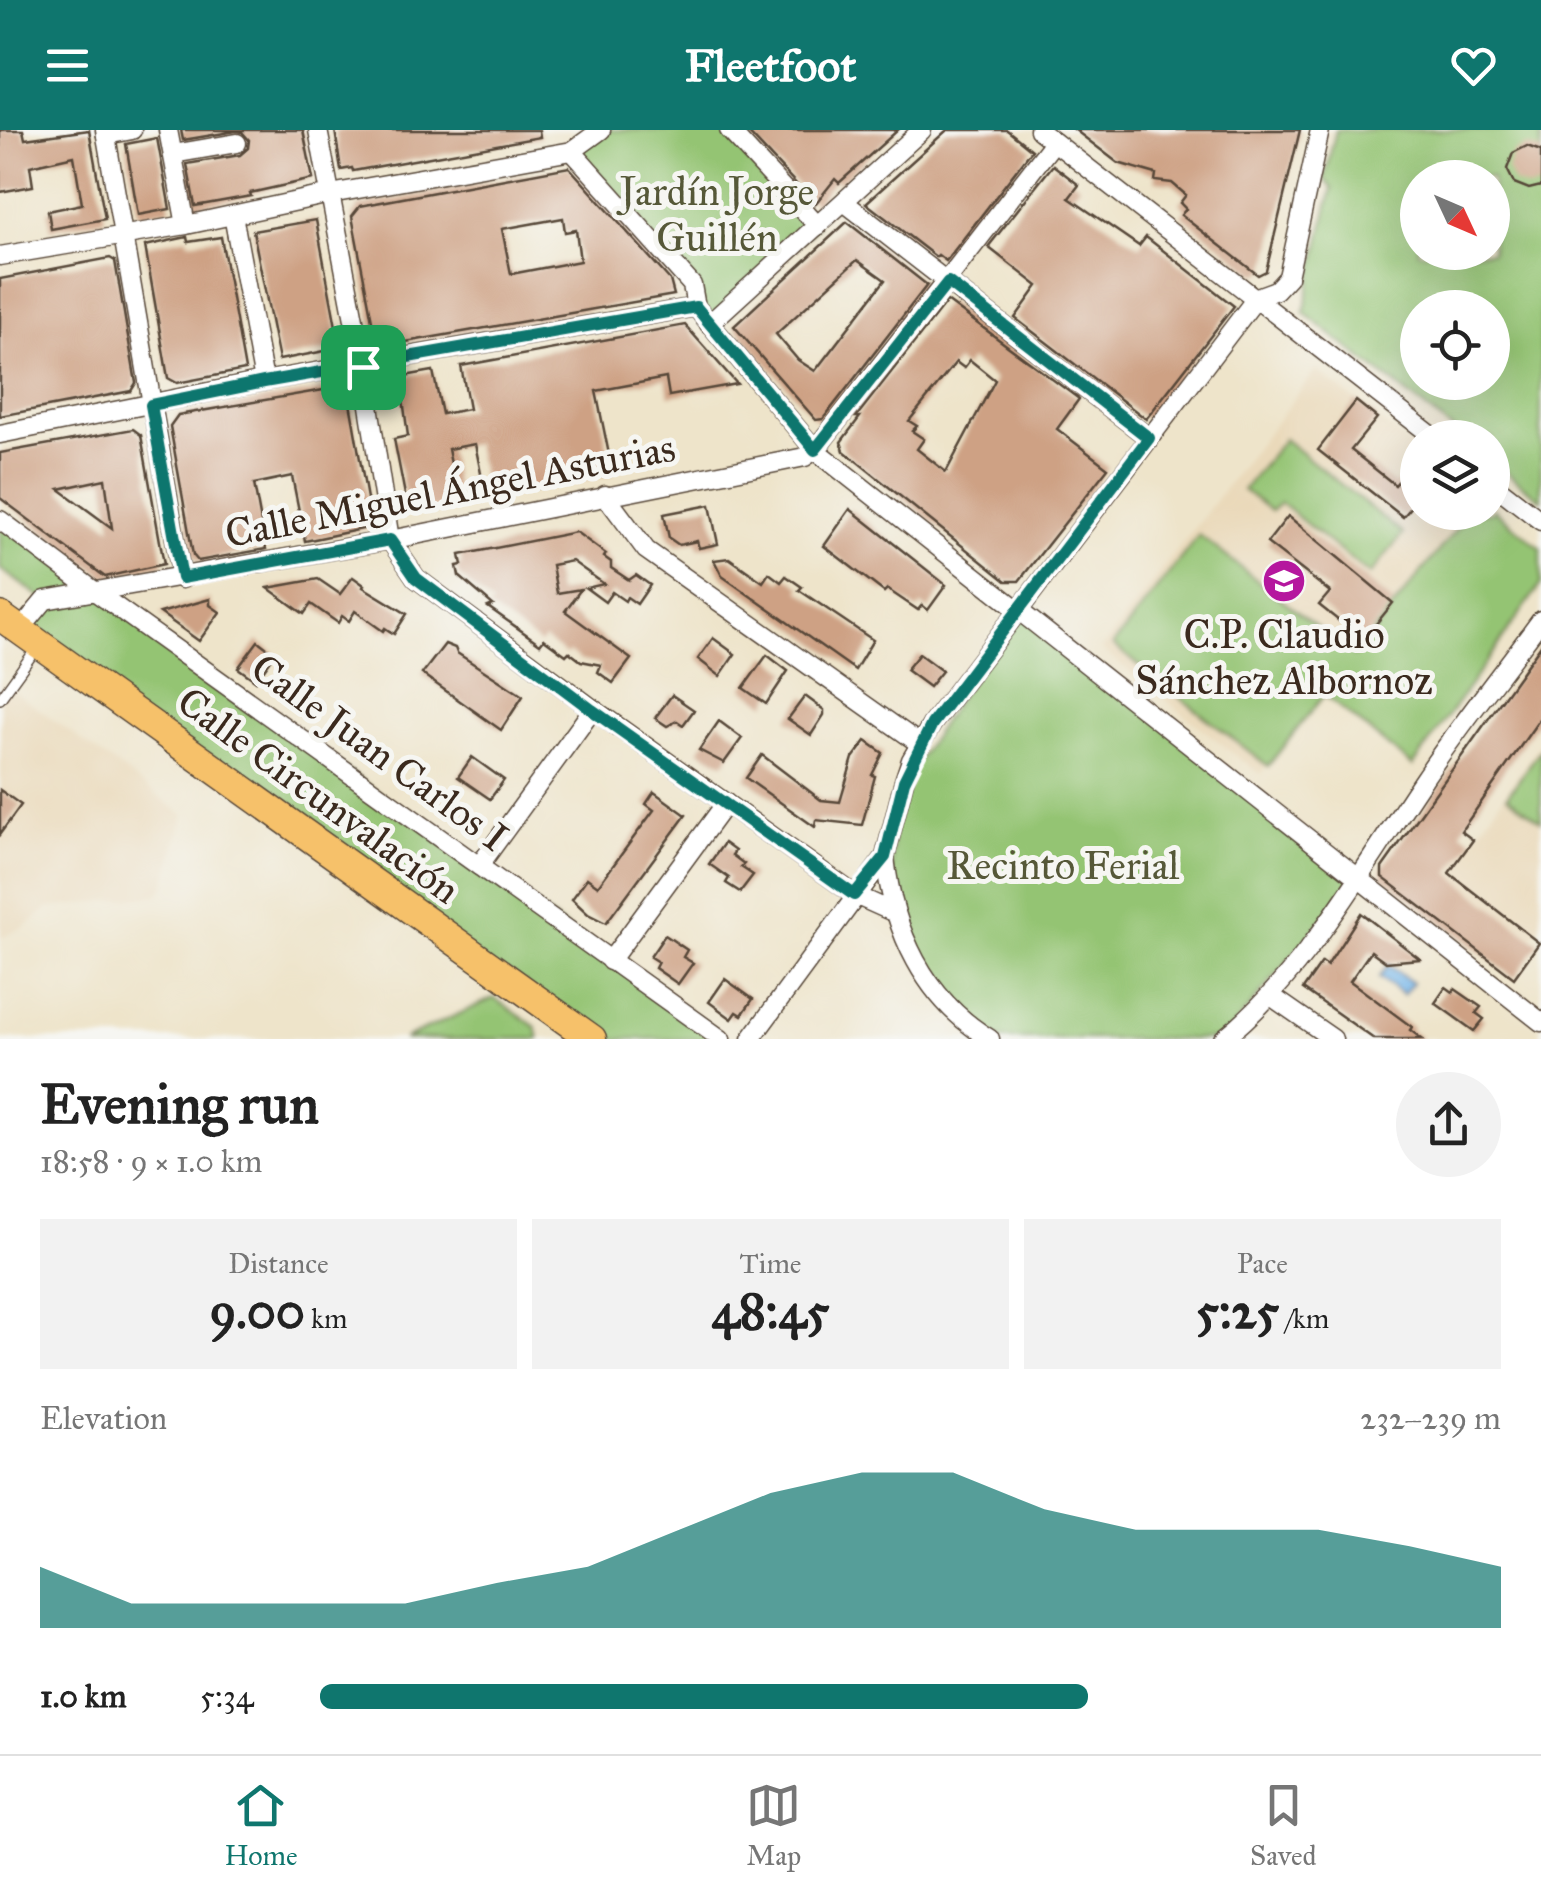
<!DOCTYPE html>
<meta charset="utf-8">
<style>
:root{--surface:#fff;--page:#f2f2f2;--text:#222;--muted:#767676;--line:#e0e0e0;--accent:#0f766e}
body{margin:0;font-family:"IM FELL Great Primer",serif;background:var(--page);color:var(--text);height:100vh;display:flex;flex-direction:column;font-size:38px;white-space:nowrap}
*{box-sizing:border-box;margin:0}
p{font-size:32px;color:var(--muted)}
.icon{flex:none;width:55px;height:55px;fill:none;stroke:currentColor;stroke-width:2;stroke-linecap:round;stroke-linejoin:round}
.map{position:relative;height:909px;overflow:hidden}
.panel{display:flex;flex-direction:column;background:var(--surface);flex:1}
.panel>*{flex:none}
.needle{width:65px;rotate:134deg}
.tools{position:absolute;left:1400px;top:30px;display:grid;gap:20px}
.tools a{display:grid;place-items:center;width:110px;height:110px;border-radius:50%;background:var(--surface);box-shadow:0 10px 40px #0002;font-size:50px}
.pin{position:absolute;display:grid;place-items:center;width:85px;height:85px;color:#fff;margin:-42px;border-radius:20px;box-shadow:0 5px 15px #0006}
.round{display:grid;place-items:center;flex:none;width:105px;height:105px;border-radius:52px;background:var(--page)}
.headline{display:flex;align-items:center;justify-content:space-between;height:170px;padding:0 40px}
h1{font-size:55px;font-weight:700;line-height:75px}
.stats{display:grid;grid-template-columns:repeat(3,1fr);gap:15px;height:170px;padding:10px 40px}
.stats div{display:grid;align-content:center;border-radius:0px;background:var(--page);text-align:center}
.stats b{font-size:50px;font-weight:700}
.stats small{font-size:28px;font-weight:400}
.stats p{font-size:28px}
.chart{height:280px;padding:20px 40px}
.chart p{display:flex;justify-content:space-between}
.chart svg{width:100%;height:180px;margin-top:10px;fill:var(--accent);opacity:.7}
ul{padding:0 40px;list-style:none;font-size:32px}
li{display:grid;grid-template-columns:160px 120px 1fr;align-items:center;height:75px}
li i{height:25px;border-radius:12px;background:var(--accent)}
header{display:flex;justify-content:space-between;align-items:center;height:130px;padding:0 40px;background:var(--accent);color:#fff;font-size:45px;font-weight:700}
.tabs{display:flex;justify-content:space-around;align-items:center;height:140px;border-top:2px solid var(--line);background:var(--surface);font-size:28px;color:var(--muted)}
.tabs a{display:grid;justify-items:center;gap:5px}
.tabs .current{color:var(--accent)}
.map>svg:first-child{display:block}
.built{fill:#ead9ba}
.green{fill:#94c473;stroke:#687748;stroke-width:2.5;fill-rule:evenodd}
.water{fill:#75b5e9;stroke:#587084;stroke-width:2.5}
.building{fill:#cea184;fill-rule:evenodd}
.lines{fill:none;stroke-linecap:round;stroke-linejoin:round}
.lane-casing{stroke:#564638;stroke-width:12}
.street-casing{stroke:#564638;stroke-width:21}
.primary-casing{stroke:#564638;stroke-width:31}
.lane{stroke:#fff;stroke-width:9}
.street{stroke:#fff;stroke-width:18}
.primary{stroke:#f6c16b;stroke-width:28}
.route-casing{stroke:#fff;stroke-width:20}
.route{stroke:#0f766e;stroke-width:12}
.labels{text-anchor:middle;stroke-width:10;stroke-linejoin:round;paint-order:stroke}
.park-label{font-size:40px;fill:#565838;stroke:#f6f6f2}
.street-label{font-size:40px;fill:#3b2a1e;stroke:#f6f6f2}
.poi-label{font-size:40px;fill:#3b2a1e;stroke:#f6f6f2}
</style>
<header><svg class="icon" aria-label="menu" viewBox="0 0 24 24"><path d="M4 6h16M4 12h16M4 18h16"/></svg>Fleetfoot<svg class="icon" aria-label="heart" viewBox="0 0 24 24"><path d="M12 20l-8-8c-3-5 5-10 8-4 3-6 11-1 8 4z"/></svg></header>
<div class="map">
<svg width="1541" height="909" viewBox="0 0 1541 909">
<rect width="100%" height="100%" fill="#f6f6f2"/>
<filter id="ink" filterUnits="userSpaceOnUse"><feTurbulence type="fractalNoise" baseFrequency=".01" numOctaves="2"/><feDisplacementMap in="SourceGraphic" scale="20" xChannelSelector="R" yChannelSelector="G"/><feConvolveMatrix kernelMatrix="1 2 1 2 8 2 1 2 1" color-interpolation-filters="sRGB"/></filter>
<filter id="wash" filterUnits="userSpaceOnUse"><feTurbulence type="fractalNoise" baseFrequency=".0048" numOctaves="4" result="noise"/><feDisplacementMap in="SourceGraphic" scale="40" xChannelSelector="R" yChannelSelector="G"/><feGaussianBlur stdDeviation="2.25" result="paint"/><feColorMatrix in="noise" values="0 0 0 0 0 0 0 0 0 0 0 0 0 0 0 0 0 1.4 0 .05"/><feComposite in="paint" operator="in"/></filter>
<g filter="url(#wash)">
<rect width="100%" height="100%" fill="#eee4ca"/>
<!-- built -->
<g class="built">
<path d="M 1316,240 L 1417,319 L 1418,382 L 1469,383 L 1260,644 L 1101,519 Z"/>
<path d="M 0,551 L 184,685 L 164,757 L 158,765 L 48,778 L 25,797 L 0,808 Z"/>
<path d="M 1541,613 L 1541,795 L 1507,842 L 1425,778 Z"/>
</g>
<!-- green -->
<g class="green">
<path d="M 601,0 L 729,0 L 818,96 L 709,194 L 692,155 L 572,21 Z"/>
<path d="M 1336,0 L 1541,0 L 1541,370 L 1493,332 L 1492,308 L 1462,307 L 1304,183 L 1332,57 L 1324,49 ZM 1418,48 L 1492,48 L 1492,122 L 1418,122 ZM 1418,178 L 1492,178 L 1492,252 L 1418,252 Z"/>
<path d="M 1284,309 L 1403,404 L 1370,445 L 1280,373 L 1271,381 L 1243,360 Z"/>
<path d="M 1493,379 L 1541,418 L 1541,454 L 1413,636 L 1324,565 L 1268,636 L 1113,515 L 1199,405 L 1354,526 L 1469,383 L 1492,382 Z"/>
<path d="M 0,390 L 721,909 L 592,909 L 20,500 L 45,470 L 0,439 Z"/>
<path d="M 1018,477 L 1358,747 L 1223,909 L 990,909 L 939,865 L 891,766 L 893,688 L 904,651 Z"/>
<path d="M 1541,619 L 1541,691 L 1507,666 Z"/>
<path d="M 494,868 L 536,897 L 539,909 L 404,909 Z"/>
</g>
<!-- water -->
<path class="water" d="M 1388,835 L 1412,853 L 1403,865 L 1379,847 Z"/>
<g id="blocks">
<!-- building -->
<g class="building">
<path d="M 0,0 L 23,0 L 25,9 L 89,0 L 105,89 L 51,99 L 48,81 L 82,74 L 74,26 L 30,36 L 33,56 L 0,62 Z"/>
<path d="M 181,0 L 303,0 L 313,49 L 250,63 L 251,66 L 195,76 L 187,34 L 240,25 L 248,18 L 249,10 L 242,2 L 236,1 L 183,10 Z"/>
<path d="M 335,0 L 539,0 L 540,7 L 353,41 L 352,38 L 341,40 Z"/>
<path d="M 746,0 L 898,0 L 839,53 L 835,49 L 815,74 Z"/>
<path d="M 947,0 L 1007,0 L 1032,20 L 946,131 L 938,125 L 936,127 L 866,73 Z"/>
<path d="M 1075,0 L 1300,0 L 1266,141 L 1258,145 L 1181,85 L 1186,79 L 1180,73 L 1186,65 L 1172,53 L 1155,51 L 1156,44 L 1118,33 Z"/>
<path d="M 157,8 L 170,79 L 138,85 L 126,14 Z"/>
<path d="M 1527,16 L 1541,21 L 1541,56 L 1529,59 L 1514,53 L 1507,39 L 1513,23 Z"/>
<path d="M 1053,35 L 1079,55 L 1069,68 L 1139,116 L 1146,107 L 1234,176 L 1146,289 L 1015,188 L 1038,156 L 988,117 Z"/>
<path d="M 569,37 L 670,150 L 674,165 L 377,217 L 352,86 L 360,76 ZM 563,88 L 565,102 L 576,100 L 580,131 L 511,144 L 502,99 Z"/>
<path d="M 316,90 L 340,218 L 279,230 L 253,101 Z"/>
<path d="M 847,92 L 927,155 L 823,289 L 816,290 L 734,196 ZM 857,130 L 885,150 L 815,241 L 798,230 L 776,204 Z"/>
<path d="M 187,107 L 188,112 L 221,107 L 245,240 L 177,253 L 168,248 L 145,116 Z"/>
<path d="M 110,128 L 115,131 L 136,253 L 131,261 L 0,286 L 0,149 Z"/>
<path d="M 947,171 L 1079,269 L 1057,299 L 1108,338 L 1019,451 L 1006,451 L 844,321 L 841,312 L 860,287 L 856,287 ZM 970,230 L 995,250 L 946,342 L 917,319 L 924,309 L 912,301 L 917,296 L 909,291 L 956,232 L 964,238 Z"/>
<path d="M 685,195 L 737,254 L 669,266 L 666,248 L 596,261 L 613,344 L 486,368 L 475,314 L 448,319 L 459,374 L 417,381 L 407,375 L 394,309 L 408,306 L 403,269 L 387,272 L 382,250 L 433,241 L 442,284 L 469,279 L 461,236 Z"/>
<path d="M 347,256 L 372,397 L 305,411 L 292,346 L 254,354 L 266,419 L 198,431 L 193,425 L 170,296 L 178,285 Z"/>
<path d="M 1356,271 L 1377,288 L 1351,320 L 1395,355 L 1418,328 L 1418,369 L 1403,387 L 1318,320 Z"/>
<path d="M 133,299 L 141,305 L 164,434 L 105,447 L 0,368 L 0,323 ZM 105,349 L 112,398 L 59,359 Z"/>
<path d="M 710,375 L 718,414 L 699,418 L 697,411 L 679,415 L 669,408 L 664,384 Z"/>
<path d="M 850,379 L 946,455 L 928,480 L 922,475 L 918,480 L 887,459 L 884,462 L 824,416 Z"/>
<path d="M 1288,386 L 1393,473 L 1363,510 L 1319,475 L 1330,462 L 1267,413 Z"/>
<path d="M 576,402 L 606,424 L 604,427 L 611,432 L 611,438 L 629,450 L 636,445 L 650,455 L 637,474 L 627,467 L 625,471 L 612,462 L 605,472 L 586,458 L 604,454 L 572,431 L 552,435 L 557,463 L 581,459 L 565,481 L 631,529 L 613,553 L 598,542 L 601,535 L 581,531 L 569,522 L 566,525 L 544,509 L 540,514 L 488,477 L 493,475 L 459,446 L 457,436 L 462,435 L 460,425 Z"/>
<path d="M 729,428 L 763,452 L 769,443 L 781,452 L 786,446 L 802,457 L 799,460 L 873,510 L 855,540 L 722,446 L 714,430 Z"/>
<path d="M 353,447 L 364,455 L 363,457 L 407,484 L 394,504 L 385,498 L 383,501 L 355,481 L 349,491 L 342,486 L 338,493 L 311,474 L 304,484 L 268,458 L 318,449 L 340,464 Z"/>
<path d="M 210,469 L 210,475 L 220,482 L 199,511 L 160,483 Z"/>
<path d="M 713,508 L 735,524 L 720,546 L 698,529 Z"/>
<path d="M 258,511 L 275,524 L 256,551 L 238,538 Z"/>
<path d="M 445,514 L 455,518 L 457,523 L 523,566 L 501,600 L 422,544 Z"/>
<path d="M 1541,515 L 1541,587 L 1461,701 L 1473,710 L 1449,743 L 1539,813 L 1514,848 L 1382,747 L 1382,738 Z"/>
<path d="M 919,524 L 942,541 L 929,557 L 906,540 Z"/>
<path d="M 767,525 L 788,541 L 766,574 L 743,558 Z"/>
<path d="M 672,565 L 694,580 L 683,595 L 677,591 L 667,596 L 655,588 Z"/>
<path d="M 805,566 L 824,580 L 824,585 L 811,605 L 788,589 Z"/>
<path d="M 719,591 L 742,608 L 724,633 L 699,620 Z"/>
<path d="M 866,611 L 883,623 L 872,645 L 875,646 L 862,695 L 816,690 L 815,697 L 746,648 L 762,625 L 821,670 L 840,672 L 853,628 Z"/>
<path d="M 472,627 L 504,650 L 490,669 L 458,647 Z"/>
<path d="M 0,660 L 21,675 L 0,704 Z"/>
<path d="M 654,662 L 686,685 L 606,793 L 588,784 L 572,769 L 587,748 L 598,756 L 654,680 L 646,674 Z"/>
<path d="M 724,713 L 735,721 L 732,725 L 744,734 L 741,737 L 753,745 L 740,762 L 726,753 L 729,748 L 709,734 Z"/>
<path d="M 1361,783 L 1420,829 L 1386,832 L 1371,821 L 1350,851 L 1412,897 L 1410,900 L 1422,909 L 1374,909 L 1303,859 L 1322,832 L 1327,836 Z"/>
<path d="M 665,805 L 687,820 L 683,827 L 693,833 L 678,854 L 655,838 L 658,832 L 650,827 Z"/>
<path d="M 725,849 L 753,869 L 742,885 L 737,882 L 732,889 L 709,872 Z"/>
<path d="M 1446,857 L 1453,862 L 1455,859 L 1481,877 L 1476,883 L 1484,889 L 1474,901 L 1435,873 Z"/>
</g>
</g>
</g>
<g filter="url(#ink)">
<use href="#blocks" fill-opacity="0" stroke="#564638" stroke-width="2.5"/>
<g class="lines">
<!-- lane casing -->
<g class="lane-casing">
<path id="lane" d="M 0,569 L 36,519"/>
</g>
<!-- street casing -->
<g class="street-casing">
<g id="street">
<path d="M 105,0 L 182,449"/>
<path d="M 168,0 L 186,95"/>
<path d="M 318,0 L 363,237 L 390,410 L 416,448 L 593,579 L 855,765 L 895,783"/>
<path d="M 729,0 L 818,96"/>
<path d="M 1039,0 L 1435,308"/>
<path d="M 106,5 L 132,0"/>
<path d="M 572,21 L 692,155 L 696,177 L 815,320 L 1541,892"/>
<path d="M 173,24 L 237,13"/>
<path d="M 844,72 L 1149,308"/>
<path d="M 233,85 L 264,251"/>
<path d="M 0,126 L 186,95 L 330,64 L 572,21 L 601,0"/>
<path d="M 1257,167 L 1276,160 L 1288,147 L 1320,0"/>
<path d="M 709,194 L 922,0"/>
<path d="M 0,304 L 264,251 L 696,177"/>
<path d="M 1492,353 L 1541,391"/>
<path d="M 605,365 L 646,420 L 920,614"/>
<path d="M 0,390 L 97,463 L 721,909"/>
<path d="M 20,500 L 45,470 L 390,410 L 805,327 L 815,320 L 1054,12"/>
<path d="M 885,727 C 893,801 924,869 990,909"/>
<path d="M 479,736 L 593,579"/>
<path d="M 610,831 L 726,673"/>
<path d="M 1271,866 L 1333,909"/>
<path d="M 751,909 L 885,727 L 904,651 L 911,630 L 932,594 L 1257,167"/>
<path d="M 1223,909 C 1303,846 1366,734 1423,650 C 1460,595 1502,543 1541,490"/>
</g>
</g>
<!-- primary casing -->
<g class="primary-casing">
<path id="primary" d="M 0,486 L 592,909"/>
</g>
<!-- lane -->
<use href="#lane" class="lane"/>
<!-- street -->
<use href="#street" class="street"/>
<!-- primary -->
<use href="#primary" class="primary"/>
</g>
</g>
<g class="lines" filter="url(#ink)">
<!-- route casing -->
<g class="route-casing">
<path id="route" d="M 948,152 L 1149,308 L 932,594 L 904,651 L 885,727 L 854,765 L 592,580 L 416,448 L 390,410 L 182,448 L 151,275 L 264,252 L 696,177 L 815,320 Z"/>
</g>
<!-- route -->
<use href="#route" class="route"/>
</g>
<!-- icons -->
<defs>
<g id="university-disc" transform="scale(2.25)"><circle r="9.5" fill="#b5179e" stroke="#f6f6f2"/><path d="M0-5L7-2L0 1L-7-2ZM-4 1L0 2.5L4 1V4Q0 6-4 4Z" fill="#fff"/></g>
</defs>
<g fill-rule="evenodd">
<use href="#university-disc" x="1284" y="451"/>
</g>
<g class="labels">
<!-- park labels -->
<g class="park-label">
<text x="717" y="75">Jardín Jorge<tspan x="717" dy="46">Guillén</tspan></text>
<text x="1063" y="749">Recinto Ferial</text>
</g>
<!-- street labels -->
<g class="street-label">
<text transform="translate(450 360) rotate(-11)" y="14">Calle Miguel Ángel Asturias</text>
<text transform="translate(380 622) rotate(36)" y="14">Calle Juan Carlos I</text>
<text transform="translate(319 665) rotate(36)" y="14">Calle Circunvalación</text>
</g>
<!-- poi labels -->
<g class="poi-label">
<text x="1284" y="518">C.P. Claudio<tspan x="1284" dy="46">Sánchez Albornoz</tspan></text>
</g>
</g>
</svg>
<div class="tools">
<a><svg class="needle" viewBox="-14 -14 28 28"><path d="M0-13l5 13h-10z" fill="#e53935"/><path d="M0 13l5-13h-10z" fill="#767676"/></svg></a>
<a><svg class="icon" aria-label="locate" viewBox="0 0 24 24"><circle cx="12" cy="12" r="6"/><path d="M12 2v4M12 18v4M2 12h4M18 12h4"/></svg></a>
<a><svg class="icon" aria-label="layers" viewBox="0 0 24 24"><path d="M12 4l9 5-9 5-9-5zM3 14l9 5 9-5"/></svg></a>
</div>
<div class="pin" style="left:363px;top:237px;background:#1e9e55"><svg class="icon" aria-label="arrive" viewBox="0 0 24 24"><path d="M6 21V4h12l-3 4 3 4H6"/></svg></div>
</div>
<section class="panel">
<div class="headline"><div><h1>Evening run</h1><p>18:58 · 9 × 1.0 km</p></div><a class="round"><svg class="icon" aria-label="share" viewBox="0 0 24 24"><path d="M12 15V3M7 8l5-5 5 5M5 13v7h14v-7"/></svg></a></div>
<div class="stats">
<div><p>Distance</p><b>9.00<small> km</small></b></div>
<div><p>Time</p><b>48:45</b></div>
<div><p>Pace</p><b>5:25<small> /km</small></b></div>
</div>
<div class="chart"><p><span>Elevation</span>232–239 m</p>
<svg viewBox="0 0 160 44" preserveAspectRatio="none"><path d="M0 44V29L10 38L20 38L30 38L40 38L50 33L60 29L70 20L80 11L90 6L100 6L110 15L120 20L130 20L140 20L150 24L160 29V44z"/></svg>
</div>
<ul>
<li><b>1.0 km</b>5:34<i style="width:65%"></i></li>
</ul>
</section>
<nav class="tabs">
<a class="current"><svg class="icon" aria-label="home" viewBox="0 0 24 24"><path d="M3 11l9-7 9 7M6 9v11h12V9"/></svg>Home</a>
<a><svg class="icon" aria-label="map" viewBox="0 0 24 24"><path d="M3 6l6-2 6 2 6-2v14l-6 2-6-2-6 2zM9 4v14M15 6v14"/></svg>Map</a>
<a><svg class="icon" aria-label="saved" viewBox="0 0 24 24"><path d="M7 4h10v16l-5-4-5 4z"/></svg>Saved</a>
</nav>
